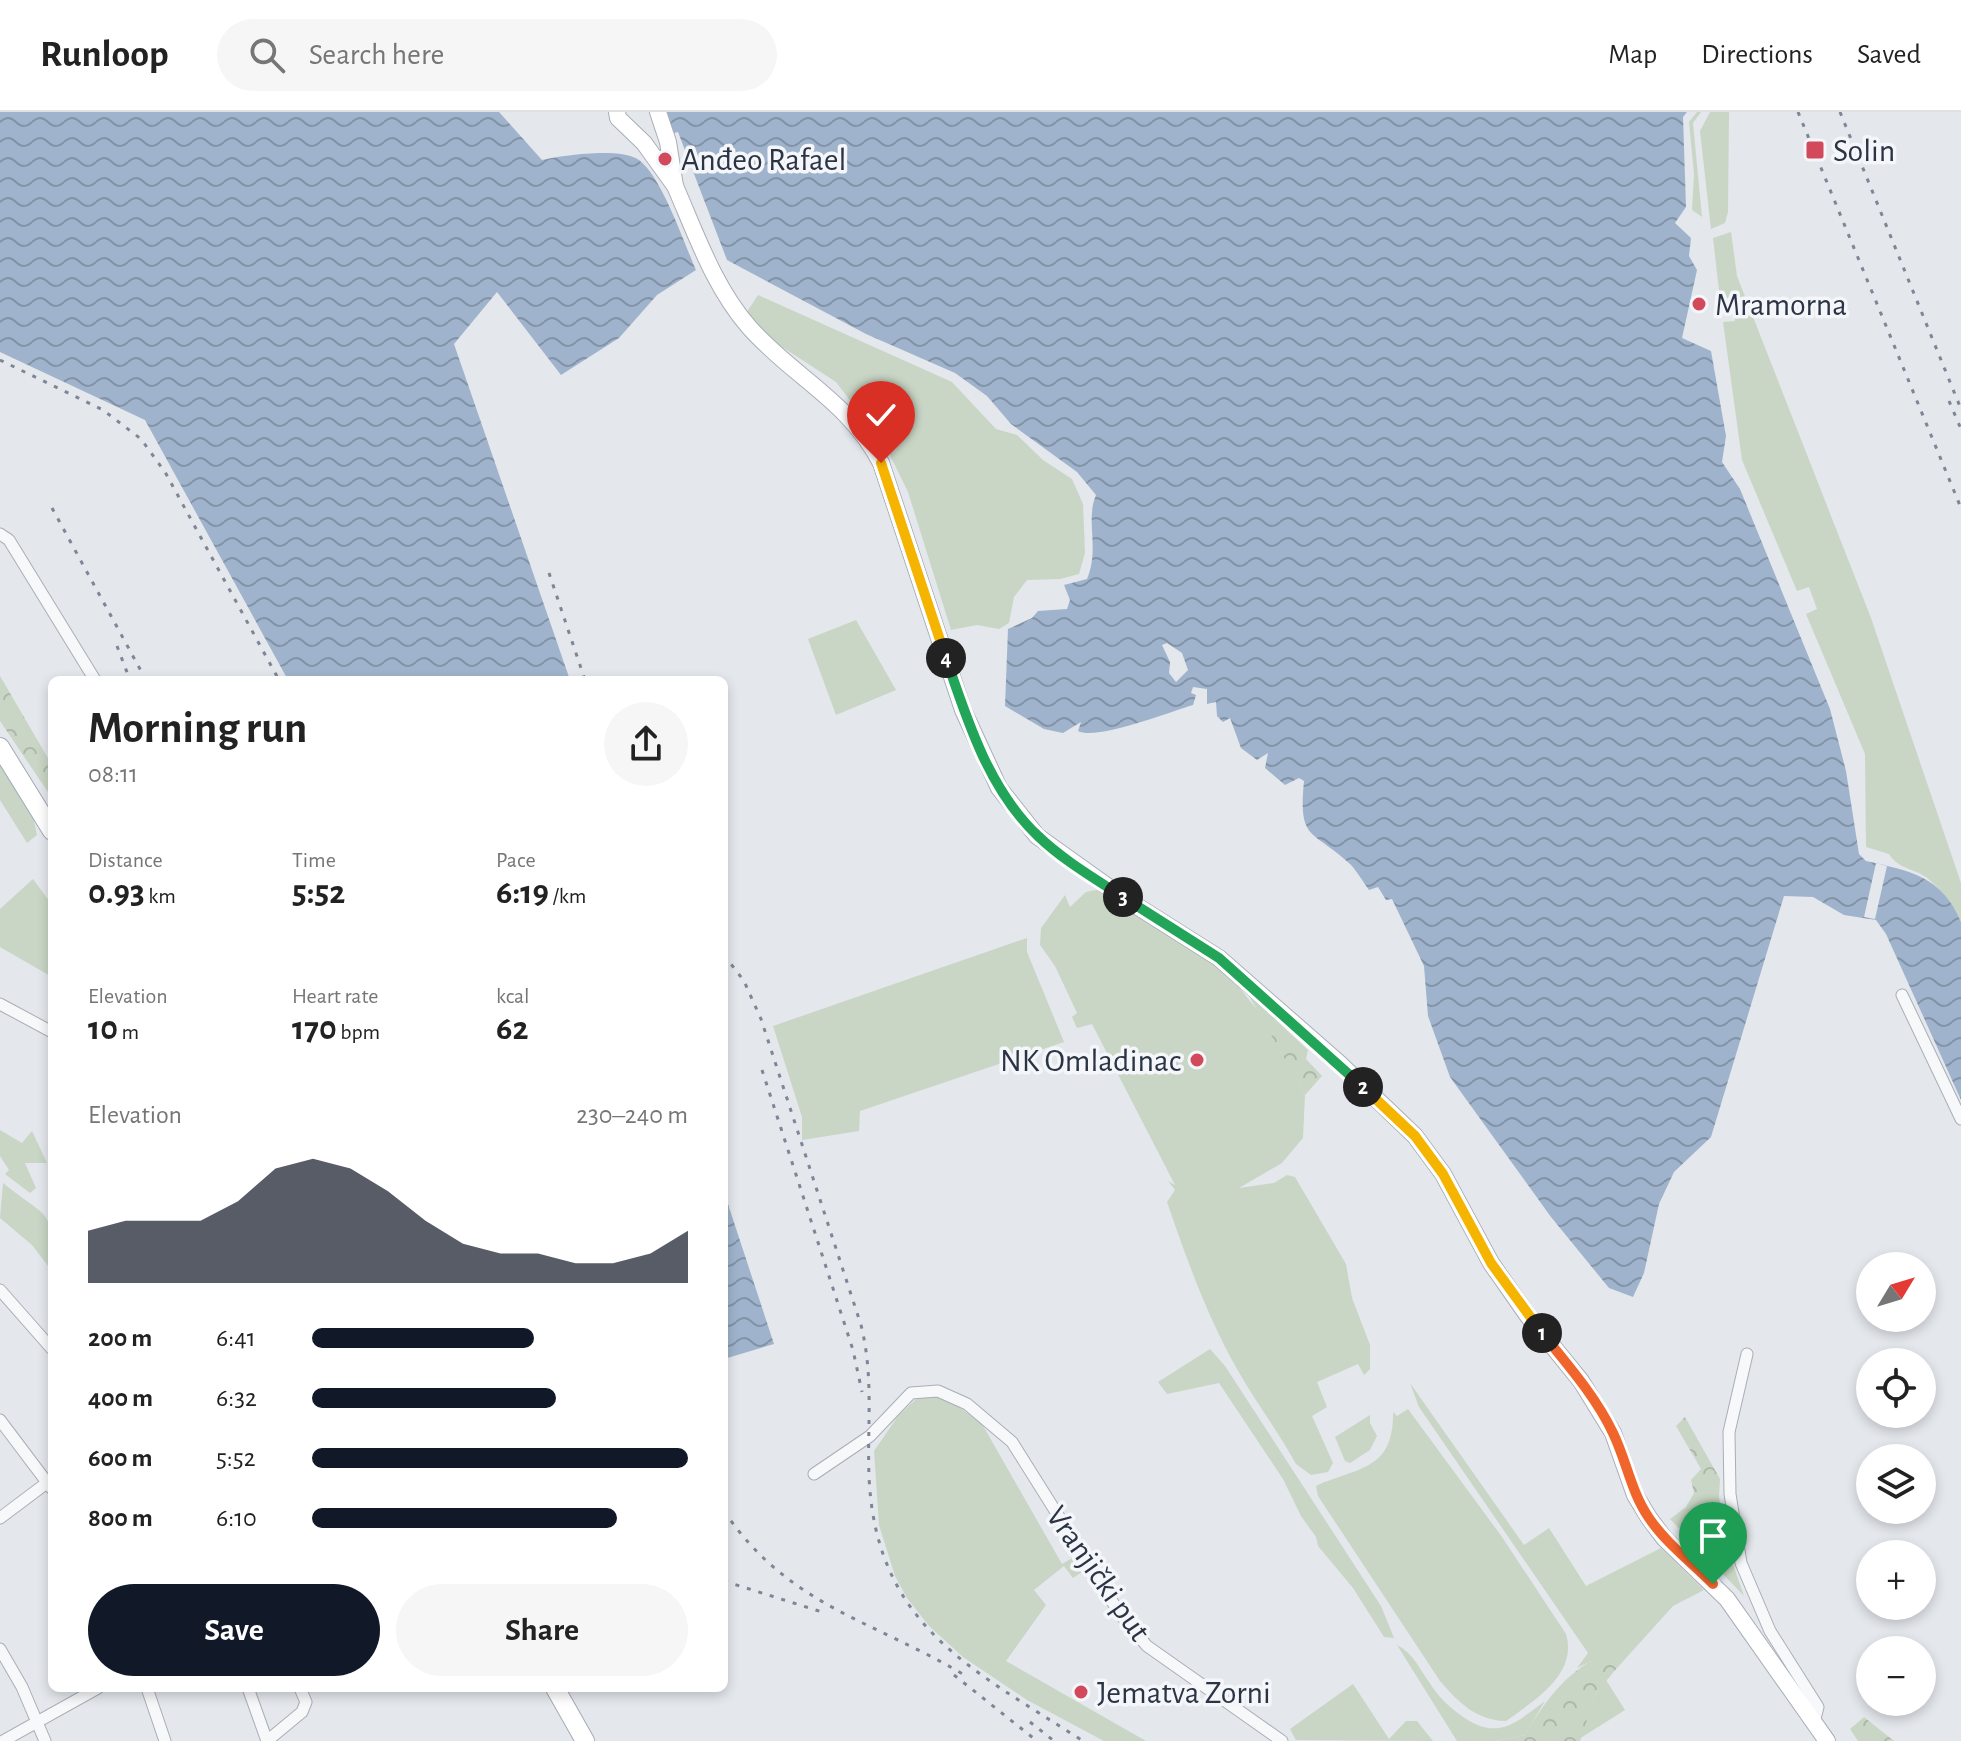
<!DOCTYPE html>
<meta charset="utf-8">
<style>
:root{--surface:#fff;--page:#f6f6f6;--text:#222;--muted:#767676;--line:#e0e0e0;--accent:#111827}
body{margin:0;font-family:"Alegreya Sans",sans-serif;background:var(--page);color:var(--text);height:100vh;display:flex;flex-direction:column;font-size:30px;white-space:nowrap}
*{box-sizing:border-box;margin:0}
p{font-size:26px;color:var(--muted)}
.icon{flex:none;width:44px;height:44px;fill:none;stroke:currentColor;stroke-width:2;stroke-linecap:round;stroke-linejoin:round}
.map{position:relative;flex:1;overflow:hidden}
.drawer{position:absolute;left:48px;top:564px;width:680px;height:1016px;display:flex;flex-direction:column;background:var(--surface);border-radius:12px;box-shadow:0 4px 12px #0003}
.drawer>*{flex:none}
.needle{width:52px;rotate:52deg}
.controls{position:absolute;left:1856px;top:1140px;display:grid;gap:16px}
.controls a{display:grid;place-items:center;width:80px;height:80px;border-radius:50%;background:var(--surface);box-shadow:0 4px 12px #0003;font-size:40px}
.pin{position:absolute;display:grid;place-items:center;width:68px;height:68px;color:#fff;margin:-82px -34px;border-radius:50% 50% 50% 0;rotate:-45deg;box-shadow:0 0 8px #0007}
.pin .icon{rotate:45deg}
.km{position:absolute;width:40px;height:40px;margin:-20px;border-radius:50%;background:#222;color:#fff;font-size:22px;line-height:40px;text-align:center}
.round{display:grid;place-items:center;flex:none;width:84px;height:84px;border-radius:42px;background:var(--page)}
.overview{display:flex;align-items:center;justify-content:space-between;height:136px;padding:0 40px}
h1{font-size:44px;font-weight:700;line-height:60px}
.metrics{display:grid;grid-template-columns:repeat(3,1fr);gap:12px;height:136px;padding:8px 40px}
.metrics div{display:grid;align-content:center}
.metrics b{font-size:34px;font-weight:700}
.metrics small{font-size:22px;font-weight:400}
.metrics p{font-size:22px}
.chart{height:224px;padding:16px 40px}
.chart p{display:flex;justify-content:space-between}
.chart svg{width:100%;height:144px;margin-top:8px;fill:var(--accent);opacity:.7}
.button{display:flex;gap:16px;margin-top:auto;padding:16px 40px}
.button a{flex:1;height:92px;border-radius:48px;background:var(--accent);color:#fff;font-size:32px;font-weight:700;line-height:92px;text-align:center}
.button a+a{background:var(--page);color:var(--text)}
ul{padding:0 40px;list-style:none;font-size:26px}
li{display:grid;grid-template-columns:128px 96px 1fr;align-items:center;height:60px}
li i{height:20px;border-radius:10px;background:var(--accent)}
header{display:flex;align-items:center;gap:48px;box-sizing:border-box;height:112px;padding:0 40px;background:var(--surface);border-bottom:2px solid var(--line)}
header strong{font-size:38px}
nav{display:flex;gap:44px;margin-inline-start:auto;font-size:28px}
.search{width:560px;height:72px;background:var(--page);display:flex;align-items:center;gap:20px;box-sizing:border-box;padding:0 28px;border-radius:44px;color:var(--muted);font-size:30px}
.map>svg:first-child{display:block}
.green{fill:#c9d6c5}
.forest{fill:url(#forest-crowns)}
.water{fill:url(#water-waves);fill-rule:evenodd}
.pier{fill:#e4e7ec}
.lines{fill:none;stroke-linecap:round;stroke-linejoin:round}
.street-casing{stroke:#a9aeb7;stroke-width:13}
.secondary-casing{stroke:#a9aeb7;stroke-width:18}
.primary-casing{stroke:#a3abb8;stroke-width:20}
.street{stroke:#f7f8fa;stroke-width:11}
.secondary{stroke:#fff;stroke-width:16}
.primary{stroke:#fff;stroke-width:18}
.rail{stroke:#7d8696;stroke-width:3;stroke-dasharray:4 8;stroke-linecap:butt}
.split-1-casing{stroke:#fff;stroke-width:16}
.split-2-casing{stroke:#fff;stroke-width:16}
.split-3-casing{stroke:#fff;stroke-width:16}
.split-4-casing{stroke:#fff;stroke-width:16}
.split-5-casing{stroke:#fff;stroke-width:16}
.split-1{stroke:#f0652b;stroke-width:10}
.split-2{stroke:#f5b400;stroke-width:10}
.split-3{stroke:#22a559;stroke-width:10}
.split-4{stroke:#22a559;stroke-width:10}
.split-5{stroke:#f5b400;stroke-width:10}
.poi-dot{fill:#d1495b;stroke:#f4f6f9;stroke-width:3}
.labels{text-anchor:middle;stroke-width:7;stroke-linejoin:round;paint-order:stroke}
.poi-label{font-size:32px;fill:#2b3445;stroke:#f4f6f9;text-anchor:start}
.street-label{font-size:32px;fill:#2b3445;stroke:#f4f6f9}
</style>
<header>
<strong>Runloop</strong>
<div class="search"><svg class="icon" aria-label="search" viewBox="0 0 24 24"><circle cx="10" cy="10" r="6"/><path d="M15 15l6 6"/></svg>Search here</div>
<nav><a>Map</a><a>Directions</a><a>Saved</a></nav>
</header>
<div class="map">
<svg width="1961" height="1629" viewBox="0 0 1961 1629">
<defs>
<pattern id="forest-crowns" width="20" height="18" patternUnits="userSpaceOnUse" patternTransform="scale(2)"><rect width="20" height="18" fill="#c9d6c5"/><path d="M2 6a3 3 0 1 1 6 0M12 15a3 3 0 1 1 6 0" fill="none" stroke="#adb8ab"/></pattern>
<pattern id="water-waves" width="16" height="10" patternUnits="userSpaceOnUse" patternTransform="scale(2)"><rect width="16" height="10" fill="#9fb4cc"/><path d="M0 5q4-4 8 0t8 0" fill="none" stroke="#8293a7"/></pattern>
</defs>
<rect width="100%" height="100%" fill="#e4e7ec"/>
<!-- green -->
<g class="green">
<path d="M 1697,0 L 1701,0 L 1693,11 L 1702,105 L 1692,98 L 1694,62 L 1689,10 Z"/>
<path d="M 1710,0 L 1729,0 L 1728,100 L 1725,111 L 1711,117 L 1700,19 Z"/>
<path d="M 1731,120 L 1737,164 L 1871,506 L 1961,771 L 1961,810 C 1954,793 1940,776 1926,765 C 1912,756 1899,757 1889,742 L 1866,735 L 1865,642 L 1806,502 L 1817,497 L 1809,475 L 1797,479 L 1742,348 L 1723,210 L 1735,209 L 1732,186 L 1720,187 L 1713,126 Z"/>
<path d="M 758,183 L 952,270 L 996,317 L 1017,323 L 1043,348 L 1072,367 L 1083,392 L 1085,441 L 1079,462 L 1060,467 L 1027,468 L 1014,485 L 1009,511 L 999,517 L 977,513 L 951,518 L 908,380 L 887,337 L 836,270 L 773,229 L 745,203 Z"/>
<path d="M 856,508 L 896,578 L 836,603 L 808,527 Z"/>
<path d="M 0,648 L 32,700 L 37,723 L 27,731 L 0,688 Z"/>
<path d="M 33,767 L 52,793 L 52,865 L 0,835 L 0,797 Z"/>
<path d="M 1101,777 L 1221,853 L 1259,900 L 1305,983 L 1303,1026 L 1282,1051 L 1239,1076 L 1274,1071 L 1287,1063 L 1295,1065 L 1346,1152 L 1352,1186 L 1370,1233 L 1370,1257 L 1364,1263 L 1358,1252 L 1317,1270 L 1327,1295 L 1312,1304 L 1333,1351 L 1328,1360 L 1311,1363 L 1296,1352 C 1278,1319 1255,1289 1237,1257 C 1207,1204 1187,1148 1167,1090 L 1175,1078 L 1168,1069 L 1175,1073 L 1092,912 L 1077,916 L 1072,905 L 1077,901 L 1055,854 L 1040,833 L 1041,816 L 1065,783 L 1070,795 L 1086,780 Z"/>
<path d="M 1027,826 L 1027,840 L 1064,930 L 860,999 L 859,1019 L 802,1028 L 802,1005 L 773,914 Z"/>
<path d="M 0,1018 L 22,1031 L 32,1019 L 47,1051 L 25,1051 L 36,1076 L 30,1081 L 5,1062 L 9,1058 L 0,1044 Z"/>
<path d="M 3,1071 C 51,1110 52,1093 52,1159 L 32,1133 L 0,1106 Z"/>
<path d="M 1210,1237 L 1225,1254 L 1381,1494 L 1394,1526 L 1384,1525 L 1353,1476 L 1318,1434 L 1316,1425 L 1301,1404 L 1283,1367 L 1219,1271 L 1167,1282 L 1158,1270 Z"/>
<path d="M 1410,1271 L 1524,1433 L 1549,1416 L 1586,1474 L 1661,1436 L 1704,1478 L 1673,1494 L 1617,1556 L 1602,1544 L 1577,1556 L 1588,1541 L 1419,1295 Z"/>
<path d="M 934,1283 L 952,1290 L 982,1312 L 1062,1452 L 1074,1445 L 1082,1460 L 1073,1466 L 1064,1454 L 1034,1478 L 1046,1493 L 1006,1549 L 1146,1629 L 1104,1629 L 1027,1588 L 963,1545 L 929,1514 L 907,1486 L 895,1464 L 879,1413 L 874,1339 L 898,1304 L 916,1287 Z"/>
<path d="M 1408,1297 L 1502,1425 L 1566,1522 C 1578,1562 1535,1588 1506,1609 C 1476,1608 1459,1591 1440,1569 L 1318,1384 L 1316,1374 C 1358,1355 1394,1359 1393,1300 L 1397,1304 Z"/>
<path d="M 1370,1303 L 1370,1311 L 1377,1324 L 1370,1338 L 1350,1351 L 1345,1349 L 1335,1325 Z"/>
<path d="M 1397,1533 C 1413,1541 1419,1556 1429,1570 C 1438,1584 1446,1592 1459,1602 C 1495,1629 1512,1614 1545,1589 L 1525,1623 L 1496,1629 L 1457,1629 Z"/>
<path d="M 1606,1568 L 1625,1598 L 1579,1627 L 1596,1581 Z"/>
<path d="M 1353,1572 L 1389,1627 L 1406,1609 L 1417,1609 L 1433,1629 L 1296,1628 L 1290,1617 Z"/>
</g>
<!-- forest -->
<g class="forest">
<path d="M 0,564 L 52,653 L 52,686 L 0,609 Z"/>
<path d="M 1248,882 L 1308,938 L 1306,947 L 1322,964 L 1305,983 Z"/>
<path d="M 1685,1305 L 1720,1367 L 1719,1385 L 1730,1444 L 1744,1484 L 1670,1407 L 1686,1395 L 1694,1381 L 1691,1368 L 1701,1357 L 1676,1314 Z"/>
<path d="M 1602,1543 L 1617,1556 L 1596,1581 L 1580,1629 L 1496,1629 L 1525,1623 C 1546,1588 1565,1561 1602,1543 Z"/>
<path d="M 1864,1605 L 1894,1629 L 1858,1629 L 1850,1617 Z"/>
</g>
<!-- water -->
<g class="water">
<path d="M 0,0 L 499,0 L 542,48 C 563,43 621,35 639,48 C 662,65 684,131 696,158 L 657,183 L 619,226 L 561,263 L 497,180 L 454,232 L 570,568 L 288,568 L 145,308 L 0,240 Z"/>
<path d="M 666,0 L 1687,0 L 1683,5 L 1686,95 L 1675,111 L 1691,126 L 1689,144 L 1697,158 L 1682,226 L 1711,239 L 1726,324 L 1722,350 L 1740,377 L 1830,597 L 1846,659 L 1859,742 L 1866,749 C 1910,759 1942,764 1961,810 L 1961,988 L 1886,822 L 1876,808 L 1844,803 L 1813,785 L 1784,784 L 1711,1025 L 1674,1060 L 1659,1092 L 1644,1161 L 1633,1185 L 1609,1176 L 1551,1105 L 1450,965 L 1428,904 L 1424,854 L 1392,787 L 1386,788 L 1378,775 L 1369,778 C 1363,770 1357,759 1350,752 C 1312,717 1298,730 1304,669 L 1299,666 L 1285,673 L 1265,656 L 1268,641 L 1257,648 L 1241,636 L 1230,606 L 1223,610 L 1217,604 L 1216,590 L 1207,592 L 1207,577 L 1193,575 L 1191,581 L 1196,583 L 1193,593 C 1169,600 1096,629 1078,619 L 1081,610 L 1063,621 L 1044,617 L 1005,594 L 1008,517 L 1032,506 L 1038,499 L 1067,497 L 1070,488 L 1064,473 L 1087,467 C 1100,436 1085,409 1096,383 L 1077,360 L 1011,312 L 987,284 L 955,261 L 866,222 L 727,148 L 678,20 L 674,21 ZM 1167,531 L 1182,541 L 1188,558 L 1176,570 L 1169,561 L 1170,550 L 1162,533 Z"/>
<path d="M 724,1080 L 774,1232 L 724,1247 Z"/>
</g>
<!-- pier -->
<path class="pier" d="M 1876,751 L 1887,754 L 1875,807 L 1864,805 Z"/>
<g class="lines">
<!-- street casing -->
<g class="street-casing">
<g id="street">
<path d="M 0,422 L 9,428 L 95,568"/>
<path d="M 1902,883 L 1961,1007"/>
<path d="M 0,892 L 52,920"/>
<path d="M 0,1178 L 52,1237"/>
<path d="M 1747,1242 L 1729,1320 L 1730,1382 L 1741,1451 L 1770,1519 L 1818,1595 L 1814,1611"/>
<path d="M 0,1308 L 52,1377"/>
<path d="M 814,1362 L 870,1324 L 911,1281 L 938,1279 L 967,1292 L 1012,1330 L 1120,1502 L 1147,1534 L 1282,1629"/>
<path d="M 0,1406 L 48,1370"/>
<path d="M 0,1537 L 22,1575 L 45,1629"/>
<path d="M 147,1576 L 165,1629"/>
<path d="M 248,1576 L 267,1629"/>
<path d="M 3,1629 L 98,1576"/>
<path d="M 267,1629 L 302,1600 L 306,1590 L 300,1576"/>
</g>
</g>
<!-- secondary casing -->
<g class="secondary-casing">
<g id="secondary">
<path d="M 617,0 L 618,6 L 644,31 L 675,74 L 668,30 L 658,0"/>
<path d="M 675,74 C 696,122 714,175 749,215 C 793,265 849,289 881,351 L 963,598 L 999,676 L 1037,724 L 1121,784 L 1219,846 L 1339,951 L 1415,1024 L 1443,1062 L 1491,1151 L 1528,1204 L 1581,1269 L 1613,1321 L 1635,1383 L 1649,1406 L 1664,1426 L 1727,1487 L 1827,1629"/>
</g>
</g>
<!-- primary casing -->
<g class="primary-casing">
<g id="primary">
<path d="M 0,635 L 52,719"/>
<path d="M 555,1576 L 585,1629"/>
</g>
</g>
<!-- street -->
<use href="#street" class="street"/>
<!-- secondary -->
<use href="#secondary" class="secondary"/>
<!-- primary -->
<use href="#primary" class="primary"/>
<!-- rail -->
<g class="rail">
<path d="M 1798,0 L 1961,396"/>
<path d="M 1840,0 L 1961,297"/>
<path d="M 0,248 L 103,298 L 141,327 L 165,360 L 279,568"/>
<path d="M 1949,289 L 1961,317"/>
<path d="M 52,396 L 146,568"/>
<path d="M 549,461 L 585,568"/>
<path d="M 117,534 L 130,568"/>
<path d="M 724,843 L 744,869 L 761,907 L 861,1213 C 874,1265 867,1313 869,1365 C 876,1514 972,1557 1083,1629"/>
<path d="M 762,958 L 853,1238 L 862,1280"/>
<path d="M 724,1399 C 789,1495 873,1508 966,1564"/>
<path d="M 724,1469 L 822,1500"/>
<path d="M 954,1563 L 1037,1629"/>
<path d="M 1030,1610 L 1054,1629"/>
</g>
</g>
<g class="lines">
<!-- split-1 casing -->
<g class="split-1-casing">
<path id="split-1" d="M 1542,1221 C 1568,1253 1596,1285 1613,1321 C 1627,1350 1631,1380 1649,1406 C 1666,1431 1691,1450 1713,1472"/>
</g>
<!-- split-2 casing -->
<g class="split-2-casing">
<path id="split-2" d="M 1363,975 L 1415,1024 L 1443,1062 L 1491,1151 L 1542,1221"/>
</g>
<!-- split-3 casing -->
<g class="split-3-casing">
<path id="split-3" d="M 1123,785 L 1219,846 L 1363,975"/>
</g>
<!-- split-4 casing -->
<g class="split-4-casing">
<path id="split-4" d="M 946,546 C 967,608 989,678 1038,724 C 1063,748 1094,766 1123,785"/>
</g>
<!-- split-5 casing -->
<g class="split-5-casing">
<path id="split-5" d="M 881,351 L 946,546"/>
</g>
<!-- split-1 -->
<use href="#split-1" class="split-1"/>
<!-- split-2 -->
<use href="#split-2" class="split-2"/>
<!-- split-3 -->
<use href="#split-3" class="split-3"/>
<!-- split-4 -->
<use href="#split-4" class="split-4"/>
<!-- split-5 -->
<use href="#split-5" class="split-5"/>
</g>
<!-- markers -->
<g class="poi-dot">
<rect x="1805" y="28" width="20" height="20" rx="4"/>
<circle cx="665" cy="47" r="8"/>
<circle cx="1699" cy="192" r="8"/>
<circle cx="1197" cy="948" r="8"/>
<circle cx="1081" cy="1580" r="8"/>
</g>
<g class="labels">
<!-- poi labels -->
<g class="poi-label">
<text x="1833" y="49">Solin</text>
<text x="681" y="58">Anđeo Rafael</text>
<text x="1715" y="203">Mramorna</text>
<text x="1181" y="959" text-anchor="end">NK Omladinac</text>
<text x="1097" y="1591">Jematva Zorni</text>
</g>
<!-- street labels -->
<g class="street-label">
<text transform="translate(1099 1461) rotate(55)" y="11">Vranjički put</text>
</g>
</g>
</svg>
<div class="controls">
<a><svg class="needle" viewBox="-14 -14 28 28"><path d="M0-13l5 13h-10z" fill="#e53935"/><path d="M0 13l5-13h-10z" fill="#767676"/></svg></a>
<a><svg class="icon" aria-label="locate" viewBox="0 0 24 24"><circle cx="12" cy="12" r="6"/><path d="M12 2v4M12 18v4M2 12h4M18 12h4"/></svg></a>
<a><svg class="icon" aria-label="layers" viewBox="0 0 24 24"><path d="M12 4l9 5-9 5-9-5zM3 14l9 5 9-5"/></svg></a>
<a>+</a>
<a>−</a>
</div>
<div class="pin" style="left:1713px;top:1472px;background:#1e9e55"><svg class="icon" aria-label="arrive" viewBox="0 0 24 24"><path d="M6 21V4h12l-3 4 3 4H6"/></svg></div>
<div class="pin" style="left:881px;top:351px;background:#d93025"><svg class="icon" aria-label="check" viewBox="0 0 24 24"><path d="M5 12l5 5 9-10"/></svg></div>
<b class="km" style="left:1542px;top:1221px">1</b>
<b class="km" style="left:1363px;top:975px">2</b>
<b class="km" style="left:1123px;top:785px">3</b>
<b class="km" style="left:946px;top:546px">4</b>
<section class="drawer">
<div class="overview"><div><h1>Morning run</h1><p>08:11</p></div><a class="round"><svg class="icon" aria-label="share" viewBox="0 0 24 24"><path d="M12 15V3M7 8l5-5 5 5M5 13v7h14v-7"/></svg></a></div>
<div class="metrics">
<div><p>Distance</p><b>0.93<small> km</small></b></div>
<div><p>Time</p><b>5:52</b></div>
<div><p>Pace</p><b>6:19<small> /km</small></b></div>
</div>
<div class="metrics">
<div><p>Elevation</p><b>10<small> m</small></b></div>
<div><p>Heart rate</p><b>170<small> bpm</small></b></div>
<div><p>kcal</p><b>62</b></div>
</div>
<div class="chart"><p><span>Elevation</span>230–240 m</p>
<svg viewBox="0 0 160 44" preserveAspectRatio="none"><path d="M0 44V28L10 25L20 25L30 25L40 19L50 9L60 6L70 9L80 16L90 25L100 32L110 35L120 35L130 38L140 38L150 35L160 28V44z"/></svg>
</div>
<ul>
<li><b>200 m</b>6:41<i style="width:59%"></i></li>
<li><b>400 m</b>6:32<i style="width:65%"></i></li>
<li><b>600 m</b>5:52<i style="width:100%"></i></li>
<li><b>800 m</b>6:10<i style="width:81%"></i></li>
</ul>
<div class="button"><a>Save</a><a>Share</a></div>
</section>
</div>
